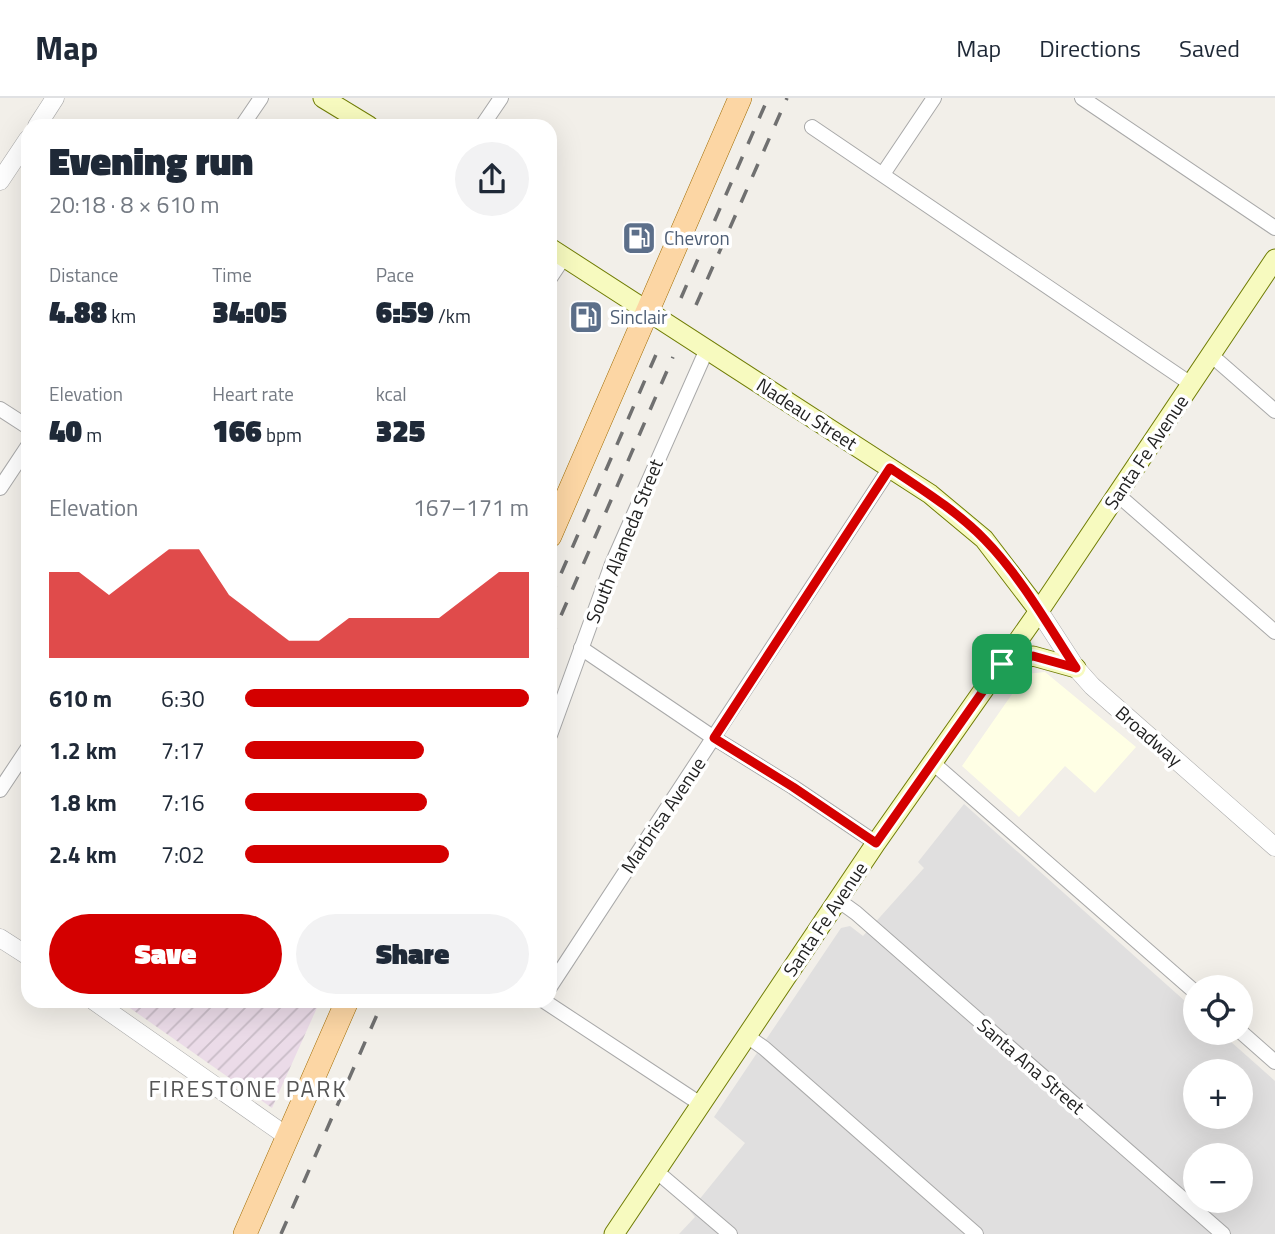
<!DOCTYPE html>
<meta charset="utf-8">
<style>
:root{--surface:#fff;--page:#f2f2f3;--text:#1f2937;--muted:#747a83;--line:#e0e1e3;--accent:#d40000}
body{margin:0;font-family:"Titillium Web",sans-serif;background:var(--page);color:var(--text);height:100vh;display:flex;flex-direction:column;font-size:26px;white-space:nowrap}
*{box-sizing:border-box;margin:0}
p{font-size:23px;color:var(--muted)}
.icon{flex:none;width:38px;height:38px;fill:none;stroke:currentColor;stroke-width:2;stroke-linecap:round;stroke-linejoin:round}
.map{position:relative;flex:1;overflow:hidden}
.side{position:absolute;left:21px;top:21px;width:536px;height:889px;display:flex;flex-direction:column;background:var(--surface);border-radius:21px;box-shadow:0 7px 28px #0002}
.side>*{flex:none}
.fabs{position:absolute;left:1183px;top:877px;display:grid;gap:14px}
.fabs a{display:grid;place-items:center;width:70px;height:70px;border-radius:50%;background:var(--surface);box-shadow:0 7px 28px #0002;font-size:35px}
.pin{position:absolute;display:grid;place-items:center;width:60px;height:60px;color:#fff;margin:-30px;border-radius:14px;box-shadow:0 4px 10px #0006}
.round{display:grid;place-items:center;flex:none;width:74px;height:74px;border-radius:37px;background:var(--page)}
.head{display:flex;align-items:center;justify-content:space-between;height:119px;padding:0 28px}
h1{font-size:38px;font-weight:800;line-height:52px}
.figures{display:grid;grid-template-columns:repeat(3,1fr);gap:10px;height:119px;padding:7px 28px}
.figures div{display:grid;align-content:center}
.figures b{font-size:30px;font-weight:800}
.figures small{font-size:19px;font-weight:400}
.figures p{font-size:19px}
.chart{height:196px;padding:14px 28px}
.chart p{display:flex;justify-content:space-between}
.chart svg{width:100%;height:126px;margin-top:7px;fill:var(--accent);opacity:.7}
.action{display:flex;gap:14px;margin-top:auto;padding:14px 28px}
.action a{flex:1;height:80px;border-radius:42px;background:var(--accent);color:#fff;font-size:28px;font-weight:800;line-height:80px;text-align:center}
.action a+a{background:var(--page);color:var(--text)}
ul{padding:0 28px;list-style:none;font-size:23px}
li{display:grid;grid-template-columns:112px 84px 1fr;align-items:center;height:52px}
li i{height:18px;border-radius:9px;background:var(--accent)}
header{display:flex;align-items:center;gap:42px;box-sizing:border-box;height:98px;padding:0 35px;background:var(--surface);border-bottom:2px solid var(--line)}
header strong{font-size:33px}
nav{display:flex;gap:38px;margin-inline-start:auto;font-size:24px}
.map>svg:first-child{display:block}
.residential{fill:#e0dfdf;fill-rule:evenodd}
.industrial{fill:url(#industrial-furrows)}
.education{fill:#ffffe5}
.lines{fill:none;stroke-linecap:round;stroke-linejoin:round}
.minor-casing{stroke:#a9a9a9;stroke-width:16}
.tertiary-casing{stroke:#a9a9a9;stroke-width:19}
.secondary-casing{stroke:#707d05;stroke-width:21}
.primary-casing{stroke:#a06b00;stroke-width:24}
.minor{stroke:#fff;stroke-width:14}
.tertiary{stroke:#fff;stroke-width:18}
.secondary{stroke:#f7fabf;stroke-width:19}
.primary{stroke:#fcd6a4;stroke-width:23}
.rail{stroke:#707070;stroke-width:3.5;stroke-dasharray:14 14;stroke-linecap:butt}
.route-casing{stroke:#fff;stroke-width:14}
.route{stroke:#d40000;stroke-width:9}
.labels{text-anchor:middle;stroke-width:7;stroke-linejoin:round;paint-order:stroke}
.service-label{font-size:19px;fill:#4e5e75;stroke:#fff;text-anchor:start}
.street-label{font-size:19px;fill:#222;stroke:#fff}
.quarter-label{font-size:23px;letter-spacing:2px;fill:#555;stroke:#fff}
</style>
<header>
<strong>Map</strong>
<nav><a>Map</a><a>Directions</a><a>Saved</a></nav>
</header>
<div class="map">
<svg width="1275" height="1136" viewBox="0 0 1275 1136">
<defs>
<pattern id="industrial-furrows" width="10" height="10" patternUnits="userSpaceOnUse" patternTransform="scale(1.75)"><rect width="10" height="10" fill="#ebdbe8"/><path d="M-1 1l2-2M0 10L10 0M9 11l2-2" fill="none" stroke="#c9bcc7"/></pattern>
</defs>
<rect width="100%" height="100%" fill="#f2efe9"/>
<!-- residential -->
<path class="residential" d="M 964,706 L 1195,912 L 1195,934 L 1221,935 L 1275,983 L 1275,1136 L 679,1136 L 695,1119 L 690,1113 L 745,1045 L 714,1019 L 841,830 L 850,828 L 863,838 L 924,770 L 918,764 ZM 1195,973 L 1241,973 L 1241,1018 L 1195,1018 ZM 1195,1057 L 1241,1057 L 1241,1102 L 1195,1102 Z"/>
<!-- industrial -->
<path class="industrial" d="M 120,903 L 320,903 L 272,1010 Z"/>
<!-- education -->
<path class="education" d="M 1045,574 L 1136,649 L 1095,695 L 1065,668 L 1019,719 L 962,668 L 1026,576 Z"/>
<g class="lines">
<!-- minor casing -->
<g class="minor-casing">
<g id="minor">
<path d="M 1082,0 L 1275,130"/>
<path d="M 242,28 L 261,0"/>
<path d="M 482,28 L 501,0"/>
<path d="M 812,29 L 1191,286"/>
<path d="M 883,76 L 934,0"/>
<path d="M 550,180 L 564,159"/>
<path d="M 1211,257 L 1275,313"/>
<path d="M 0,311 L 28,329"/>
<path d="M 0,390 L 28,348"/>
<path d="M 1118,397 L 1275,534"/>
<path d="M 581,550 L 714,640 L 793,689 L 876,745"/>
<path d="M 550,637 L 612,466 L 707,251"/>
<path d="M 933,665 L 1195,894"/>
<path d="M 0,692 L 28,650"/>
<path d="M 838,802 L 856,815 L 1223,1136"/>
<path d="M 550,889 L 890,370"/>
<path d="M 544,903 L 702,1007"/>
<path d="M 1241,934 L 1275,964"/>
<path d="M 747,938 L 764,950 L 976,1136"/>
<path d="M 656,1073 L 730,1136"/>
</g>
</g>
<!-- tertiary casing -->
<g class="tertiary-casing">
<g id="tertiary">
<path d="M 37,28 L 55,0"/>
<path d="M 0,83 L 28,41"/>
<path d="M 1039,513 L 1076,570 L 1092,588 L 1275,749"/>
<path d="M 0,840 L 28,858"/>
<path d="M 94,903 L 288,1039"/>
</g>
</g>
<!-- secondary casing -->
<g class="secondary-casing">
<g id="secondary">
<path d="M 323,0 L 369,28"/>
<path d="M 550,150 L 930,396 L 984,441 L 1039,513"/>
<path d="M 1002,566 L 1033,558 L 1076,570"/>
<path d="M 614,1136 L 876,745 L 1039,513 L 1275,161"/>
</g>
</g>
<!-- primary casing -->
<g class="primary-casing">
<g id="primary">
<path d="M 550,438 L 740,0"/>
<path d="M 245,1136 L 347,903"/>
</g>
</g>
<!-- minor -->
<use href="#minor" class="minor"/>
<!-- tertiary -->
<use href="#tertiary" class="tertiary"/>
<!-- secondary -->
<use href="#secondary" class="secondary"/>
<!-- primary -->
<use href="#primary" class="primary"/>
<!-- rail -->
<g class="rail">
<path d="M 681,200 L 768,0"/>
<path d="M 696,207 L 787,0"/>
<path d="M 550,501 L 658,252"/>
<path d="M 550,543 L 673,259"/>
<path d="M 281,1136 L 383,903"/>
</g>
</g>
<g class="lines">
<!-- route casing -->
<g class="route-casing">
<path id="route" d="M 890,370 C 923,392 958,414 985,442 C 1021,479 1048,527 1076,570 L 1033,558 L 1002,566 L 876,745 L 793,689 L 714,640 Z"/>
</g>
<!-- route -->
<use href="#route" class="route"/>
</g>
<!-- icons -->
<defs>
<g id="fuel-square" transform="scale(1.75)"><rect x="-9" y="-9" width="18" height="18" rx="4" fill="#5c6f8a" stroke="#fff"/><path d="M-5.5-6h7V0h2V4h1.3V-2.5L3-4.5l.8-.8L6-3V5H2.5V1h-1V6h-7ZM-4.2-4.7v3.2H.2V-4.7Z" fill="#fff"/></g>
</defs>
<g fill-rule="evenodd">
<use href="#fuel-square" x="639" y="140"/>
<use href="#fuel-square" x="586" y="219"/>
</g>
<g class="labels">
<!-- service labels -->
<g class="service-label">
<text x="664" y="147">Chevron</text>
<text x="610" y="226">Sinclair</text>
</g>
<!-- street labels -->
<g class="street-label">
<text transform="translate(807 316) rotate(33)" y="7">Nadeau Street</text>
<text transform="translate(1146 354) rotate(-56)" y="7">Santa Fe Avenue</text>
<text transform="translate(624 443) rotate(-68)" y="7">South Alameda Street</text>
<text transform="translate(1149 638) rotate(41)" y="7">Broadway</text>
<text transform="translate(663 717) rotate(-56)" y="7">Marbrisa Avenue</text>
<text transform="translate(825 821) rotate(-56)" y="7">Santa Fe Avenue</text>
<text transform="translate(1031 968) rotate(41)" y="7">Santa Ana Street</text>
</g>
<!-- quarter labels -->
<g class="quarter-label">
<text x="248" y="999">FIRESTONE PARK</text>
</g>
</g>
</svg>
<div class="fabs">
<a><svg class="icon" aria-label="locate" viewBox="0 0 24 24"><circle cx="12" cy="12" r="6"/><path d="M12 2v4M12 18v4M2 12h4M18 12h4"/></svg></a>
<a>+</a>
<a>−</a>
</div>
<div class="pin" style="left:1002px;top:566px;background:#1e9e55"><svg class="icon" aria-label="arrive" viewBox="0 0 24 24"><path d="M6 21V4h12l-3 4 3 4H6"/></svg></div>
<section class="side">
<div class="head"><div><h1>Evening run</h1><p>20:18 · 8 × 610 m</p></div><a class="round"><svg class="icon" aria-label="share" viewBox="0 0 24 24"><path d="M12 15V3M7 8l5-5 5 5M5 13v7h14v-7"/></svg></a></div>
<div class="figures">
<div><p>Distance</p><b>4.88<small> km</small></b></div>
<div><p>Time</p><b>34:05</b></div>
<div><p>Pace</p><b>6:59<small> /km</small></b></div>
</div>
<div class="figures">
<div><p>Elevation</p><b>40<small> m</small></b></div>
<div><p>Heart rate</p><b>166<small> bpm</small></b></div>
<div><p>kcal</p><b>325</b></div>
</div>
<div class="chart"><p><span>Elevation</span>167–171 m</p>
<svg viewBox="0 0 160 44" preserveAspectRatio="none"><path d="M0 44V14L10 14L20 22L30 14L40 6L50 6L60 22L70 30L80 38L90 38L100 30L110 30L120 30L130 30L140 22L150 14L160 14V44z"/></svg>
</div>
<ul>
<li><b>610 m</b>6:30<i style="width:100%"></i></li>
<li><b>1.2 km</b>7:17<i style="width:63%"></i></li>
<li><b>1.8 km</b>7:16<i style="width:64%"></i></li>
<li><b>2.4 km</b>7:02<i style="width:72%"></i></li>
</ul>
<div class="action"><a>Save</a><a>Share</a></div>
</section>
</div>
